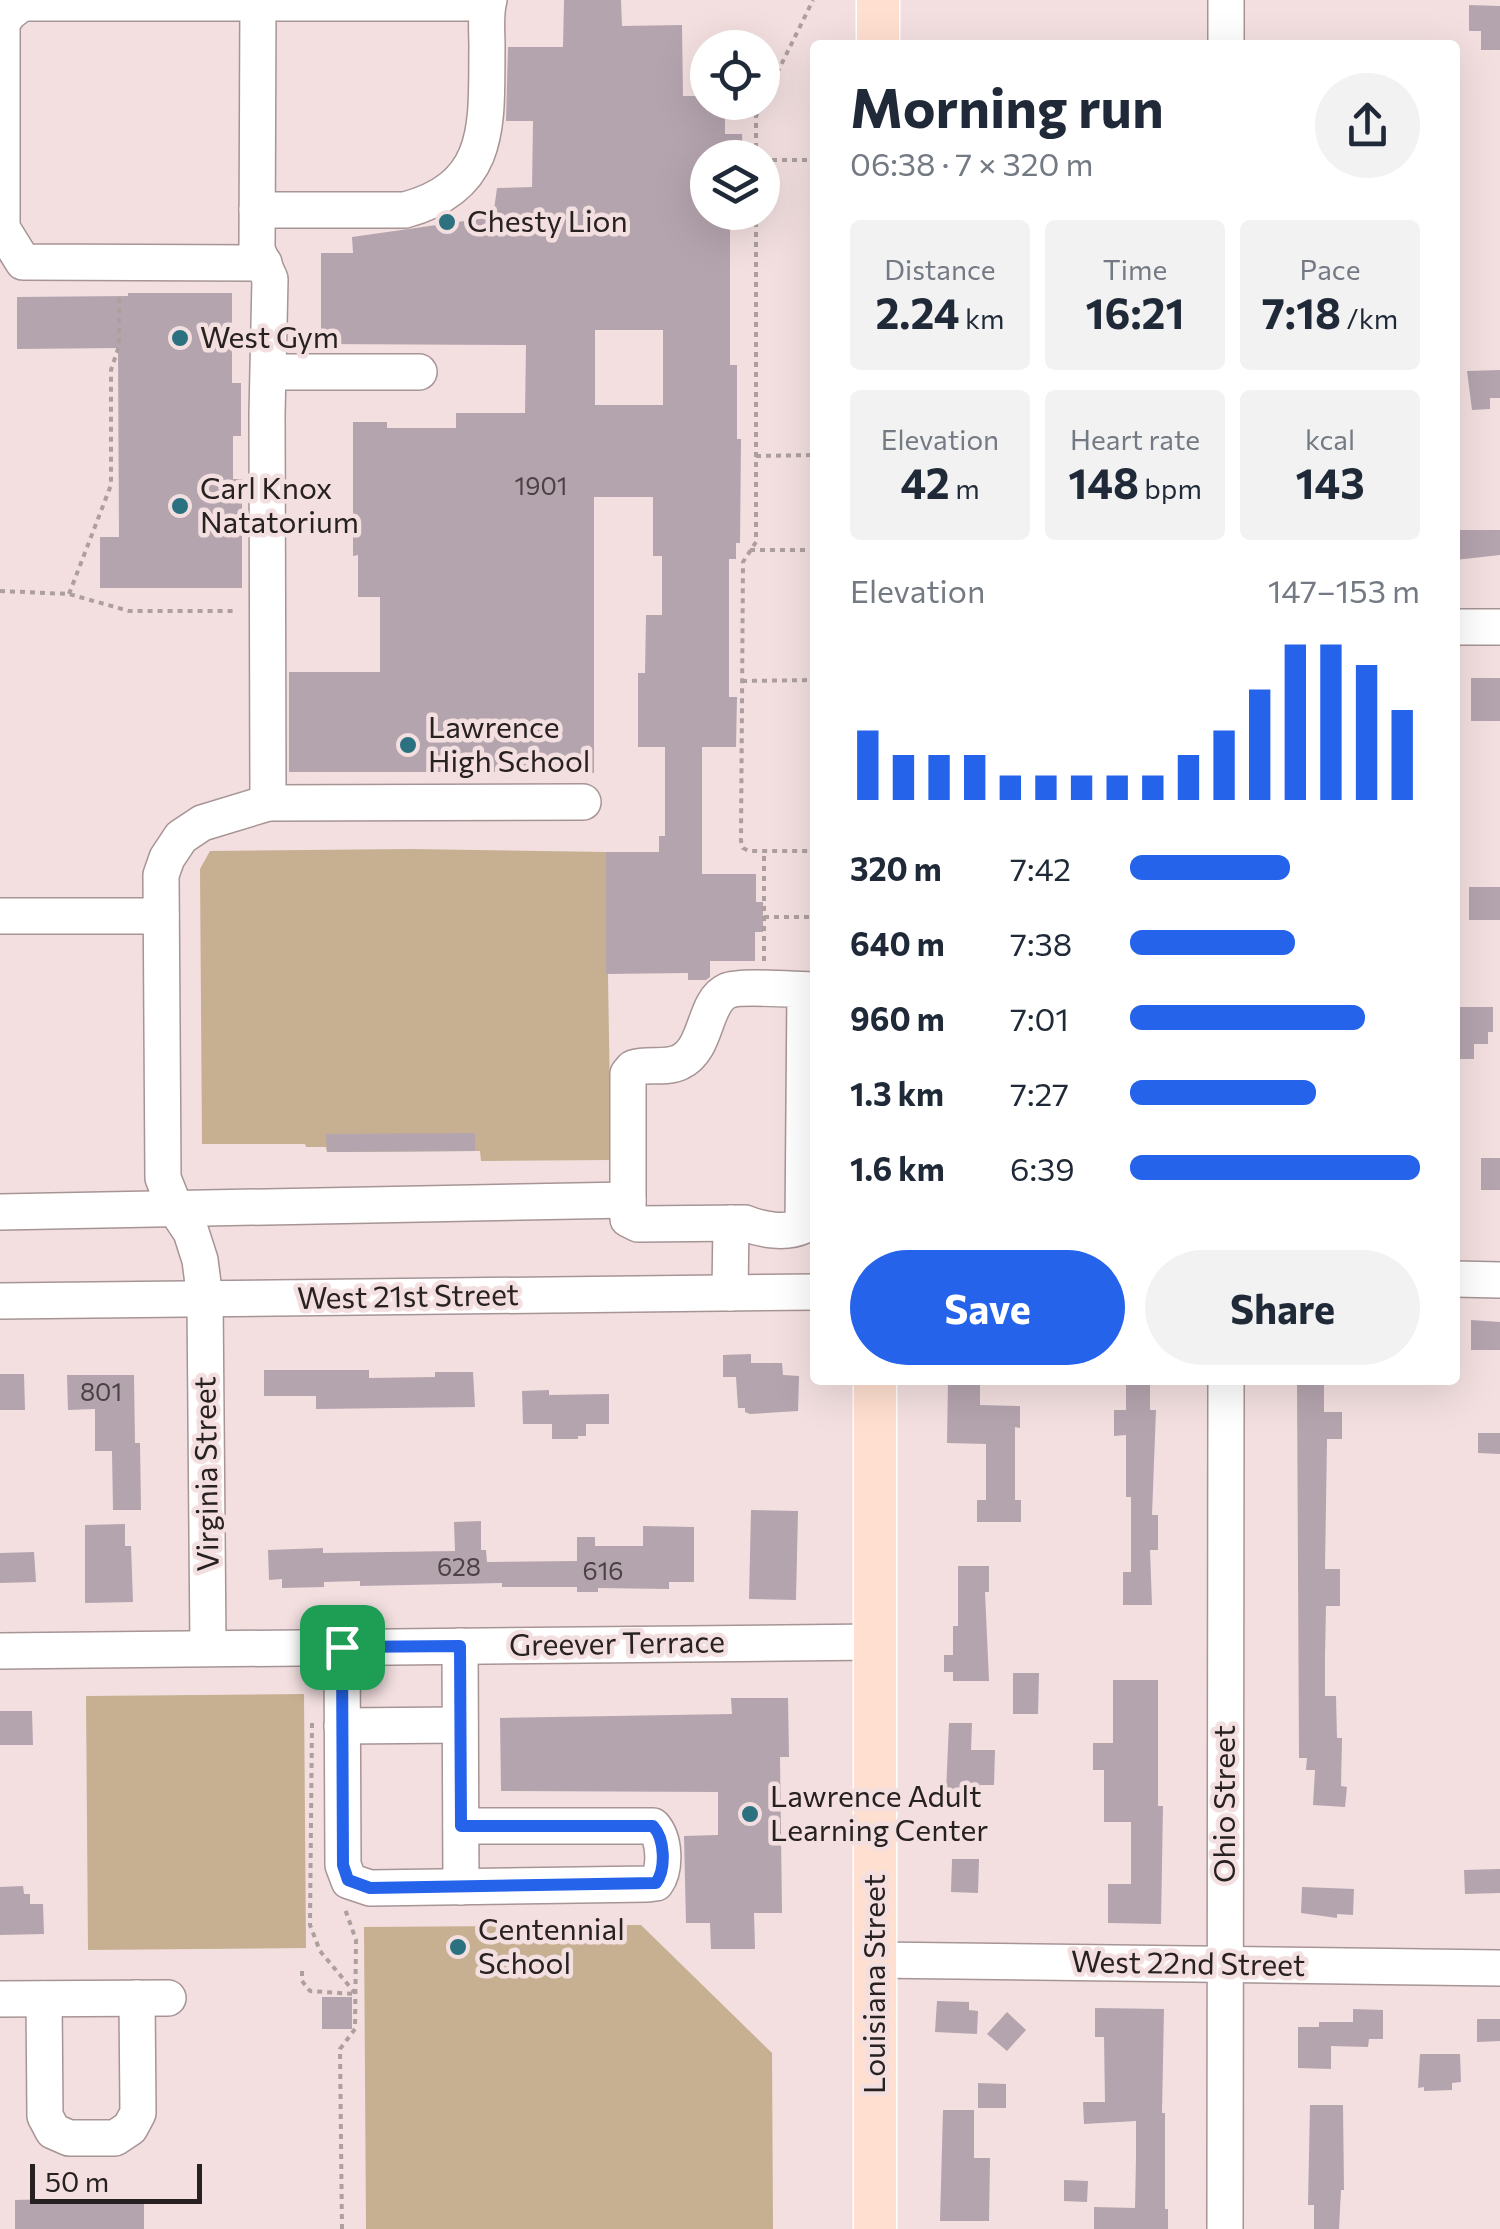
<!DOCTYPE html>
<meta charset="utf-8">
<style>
:root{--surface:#fff;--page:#f2f2f3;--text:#1f2937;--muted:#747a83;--accent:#2563eb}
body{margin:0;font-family:Commissioner,sans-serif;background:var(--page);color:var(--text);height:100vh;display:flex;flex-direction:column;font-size:38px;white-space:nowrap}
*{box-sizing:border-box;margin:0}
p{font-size:32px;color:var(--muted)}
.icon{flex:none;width:55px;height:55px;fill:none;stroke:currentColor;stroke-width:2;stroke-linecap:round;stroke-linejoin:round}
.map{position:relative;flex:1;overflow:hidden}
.side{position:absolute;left:810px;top:40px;width:650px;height:1345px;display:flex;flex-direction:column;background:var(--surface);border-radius:10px;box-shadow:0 10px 40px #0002}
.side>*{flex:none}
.buttons{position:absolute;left:690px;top:30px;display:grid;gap:20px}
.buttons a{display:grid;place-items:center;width:90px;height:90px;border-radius:50%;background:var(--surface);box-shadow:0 10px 40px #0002;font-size:50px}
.scale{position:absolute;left:30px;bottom:25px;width:172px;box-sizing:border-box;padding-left:10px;border:5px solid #282121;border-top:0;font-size:28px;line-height:35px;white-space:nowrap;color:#282121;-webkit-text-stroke:8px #f3dfe0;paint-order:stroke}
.pin{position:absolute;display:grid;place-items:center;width:85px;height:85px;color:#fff;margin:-42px;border-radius:20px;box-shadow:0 5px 15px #0006}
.round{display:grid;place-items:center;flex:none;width:105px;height:105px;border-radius:52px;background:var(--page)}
.head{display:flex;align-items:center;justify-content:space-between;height:170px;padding:0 40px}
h1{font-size:55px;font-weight:700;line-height:75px}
.metrics{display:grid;grid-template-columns:repeat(3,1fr);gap:15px;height:170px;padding:10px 40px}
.metrics div{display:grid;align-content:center;border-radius:10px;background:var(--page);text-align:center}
.metrics b{font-size:42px;font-weight:700}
.metrics small{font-size:28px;font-weight:400}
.metrics p{font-size:28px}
.chart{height:280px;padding:20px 40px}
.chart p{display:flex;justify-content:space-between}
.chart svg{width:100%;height:180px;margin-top:10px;stroke:var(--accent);stroke-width:6}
.action{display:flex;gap:20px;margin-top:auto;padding:20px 40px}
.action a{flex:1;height:115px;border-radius:60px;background:var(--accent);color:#fff;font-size:40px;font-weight:700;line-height:115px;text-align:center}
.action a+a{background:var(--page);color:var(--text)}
ul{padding:0 40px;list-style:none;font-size:32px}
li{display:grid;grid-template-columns:160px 120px 1fr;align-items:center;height:75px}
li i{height:25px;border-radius:12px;background:var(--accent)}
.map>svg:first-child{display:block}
.green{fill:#c6b091}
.building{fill:#b4a4ae;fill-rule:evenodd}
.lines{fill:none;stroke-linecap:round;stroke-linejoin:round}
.minor-casing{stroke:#a79495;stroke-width:38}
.major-casing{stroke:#fff;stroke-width:45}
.path{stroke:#ae9f9f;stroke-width:4;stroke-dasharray:5 5;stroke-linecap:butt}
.minor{stroke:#fff;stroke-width:35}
.major{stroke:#ffdfd0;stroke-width:42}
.route-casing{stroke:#fff;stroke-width:20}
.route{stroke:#2563eb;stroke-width:12}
.poi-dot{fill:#2c7180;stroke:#f3dfe0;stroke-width:4}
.labels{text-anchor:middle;stroke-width:9;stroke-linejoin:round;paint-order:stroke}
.number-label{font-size:25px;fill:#4b4244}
.poi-label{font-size:30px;fill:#282121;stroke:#f3dfe0;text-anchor:start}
.street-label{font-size:30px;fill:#282121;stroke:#f3dfe0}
</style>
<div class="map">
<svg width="1500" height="2229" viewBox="0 0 1500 2229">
<rect width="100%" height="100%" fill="#f3dfe0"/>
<!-- green -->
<g class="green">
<path d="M 410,849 L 606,852 L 611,1160 L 481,1161 L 480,1151 L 327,1152 L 326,1147 L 306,1147 L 305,1144 L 202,1144 L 200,869 L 210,851 Z"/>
<path d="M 304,1694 L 306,1948 L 88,1950 L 86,1696 Z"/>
<path d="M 641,1925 L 772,2053 L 773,2229 L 366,2229 L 364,1927 Z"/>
</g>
<!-- building -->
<g class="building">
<path d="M 564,0 L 621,0 L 622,26 L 682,25 L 683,96 L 708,96 L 708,102 L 725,102 L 725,134 L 742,134 L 743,158 L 708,158 L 708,212 L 730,212 L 730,365 L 737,365 L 737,439 L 741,439 L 740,543 L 736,543 L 736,559 L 729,559 L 729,697 L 737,697 L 736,747 L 702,747 L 702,874 L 756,874 L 756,902 L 763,902 L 763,932 L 755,932 L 755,961 L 710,961 L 710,977 L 706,980 L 688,980 L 688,973 L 606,974 L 606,852 L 659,852 L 659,836 L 665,836 L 665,747 L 638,747 L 638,673 L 645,673 L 646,615 L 662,615 L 662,556 L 653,556 L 653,497 L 594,497 L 594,773 L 576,773 L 576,768 L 495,768 L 495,772 L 289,772 L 289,672 L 380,672 L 380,597 L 358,597 L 358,555 L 353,556 L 353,422 L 387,422 L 387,428 L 456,428 L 456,413 L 525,413 L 526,345 L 321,344 L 321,253 L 353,253 L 352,237 L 493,217 L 497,188 L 532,187 L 533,121 L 506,121 L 508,47 L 563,47 ZM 595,330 L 663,330 L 663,405 L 595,405 Z"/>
<path d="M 1469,5 L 1500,6 L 1500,50 L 1481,50 L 1481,31 L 1469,31 Z"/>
<path d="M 128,293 L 232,293 L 232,383 L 241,383 L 241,436 L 233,436 L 233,479 L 242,479 L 242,588 L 100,588 L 100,537 L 119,537 L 118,348 L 17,349 L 17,297 L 128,296 Z"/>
<path d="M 1500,370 L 1500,398 L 1490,398 L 1490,409 L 1472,410 L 1467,371 Z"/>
<path d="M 1455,530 L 1500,530 L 1500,555 L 1455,560 Z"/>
<rect x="1471" y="678" width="29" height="43"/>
<rect x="1469" y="887" width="31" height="33"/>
<path d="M 1455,1007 L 1493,1007 L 1493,1032 L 1488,1032 L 1488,1044 L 1474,1044 L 1474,1059 L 1455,1059 Z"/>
<path d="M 475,1133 L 475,1151 L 327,1152 L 326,1134 Z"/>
<rect x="1481" y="1158" width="19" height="32"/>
<path d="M 1471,1320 L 1500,1322 L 1500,1350 L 1471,1350 Z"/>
<path d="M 751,1354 L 751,1363 L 782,1363 L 783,1375 L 799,1376 L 798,1411 L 750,1414 L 745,1412 L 745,1408 L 738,1408 L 736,1377 L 723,1377 L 723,1355 Z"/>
<path d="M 264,1370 L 369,1370 L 369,1378 L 435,1377 L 435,1372 L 473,1372 L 475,1407 L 316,1409 L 316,1396 L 264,1396 Z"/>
<path d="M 0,1374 L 24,1374 L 25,1410 L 0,1410 Z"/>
<path d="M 67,1375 L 134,1375 L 135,1443 L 140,1443 L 141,1510 L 113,1510 L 112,1451 L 95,1451 L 95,1409 L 68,1410 Z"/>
<path d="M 948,1380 L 980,1380 L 980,1405 L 1020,1406 L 1020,1428 L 1015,1427 L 1015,1500 L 1021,1500 L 1021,1522 L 977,1522 L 977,1500 L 986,1500 L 986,1444 L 947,1443 Z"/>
<path d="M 1130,1380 L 1150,1380 L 1150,1410 L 1156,1410 L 1152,1515 L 1158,1515 L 1158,1550 L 1150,1550 L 1152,1605 L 1123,1605 L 1123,1572 L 1131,1572 L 1131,1497 L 1126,1497 L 1126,1435 L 1114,1436 L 1114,1410 L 1126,1410 L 1126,1384 L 1130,1384 Z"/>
<path d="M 1297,1380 L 1324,1380 L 1324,1412 L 1342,1412 L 1342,1439 L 1327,1439 L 1325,1569 L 1340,1569 L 1340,1606 L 1326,1606 L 1325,1656 L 1325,1696 L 1336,1696 L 1337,1738 L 1342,1738 L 1341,1786 L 1347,1787 L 1345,1807 L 1313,1805 L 1315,1770 L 1306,1770 L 1307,1758 L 1299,1758 Z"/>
<path d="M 549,1390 L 549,1395 L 609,1394 L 609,1424 L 586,1424 L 586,1436 L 578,1436 L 578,1439 L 552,1439 L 552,1424 L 523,1424 L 522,1391 Z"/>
<path d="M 1478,1433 L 1500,1433 L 1500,1454 L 1478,1453 Z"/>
<path d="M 751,1510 L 798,1511 L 796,1600 L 749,1599 Z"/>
<path d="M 481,1521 L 481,1550 L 486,1550 L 487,1562 L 577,1561 L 577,1537 L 595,1537 L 595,1546 L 643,1546 L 643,1526 L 694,1527 L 694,1582 L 669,1582 L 669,1589 L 598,1588 L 598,1592 L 577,1592 L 577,1587 L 502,1587 L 502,1583 L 360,1586 L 360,1581 L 324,1582 L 324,1587 L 282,1588 L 282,1579 L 269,1580 L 268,1550 L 323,1548 L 323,1553 L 455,1551 L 454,1522 Z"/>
<path d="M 125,1524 L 125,1546 L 131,1546 L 133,1602 L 85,1603 L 85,1525 Z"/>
<path d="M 34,1552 L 36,1582 L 0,1583 L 0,1553 Z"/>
<path d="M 958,1566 L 989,1566 L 989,1592 L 985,1592 L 989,1681 L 953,1681 L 953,1672 L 944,1672 L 944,1655 L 953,1655 L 953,1626 L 958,1626 Z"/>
<path d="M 1013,1673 L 1039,1673 L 1038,1714 L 1013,1714 Z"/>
<path d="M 1113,1680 L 1158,1680 L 1158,1806 L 1163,1806 L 1161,1924 L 1108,1923 L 1108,1884 L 1131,1884 L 1131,1822 L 1104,1822 L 1104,1770 L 1093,1770 L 1093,1743 L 1113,1743 Z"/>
<path d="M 731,1698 L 788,1698 L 789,1757 L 780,1757 L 782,1913 L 754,1913 L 755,1949 L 711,1949 L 710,1923 L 686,1923 L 684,1836 L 718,1835 L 718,1792 L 501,1791 L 500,1718 L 732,1714 Z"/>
<path d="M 0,1711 L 32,1711 L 33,1745 L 0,1745 Z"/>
<path d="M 949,1723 L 972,1723 L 971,1750 L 995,1750 L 994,1785 L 980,1785 L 980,1806 L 954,1806 L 954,1792 L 946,1792 Z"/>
<path d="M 952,1859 L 979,1859 L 978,1893 L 951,1892 Z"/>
<path d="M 1500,1869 L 1500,1893 L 1465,1894 L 1464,1870 Z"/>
<path d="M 23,1886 L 24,1894 L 30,1894 L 30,1904 L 43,1904 L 44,1934 L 0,1935 L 0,1887 Z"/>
<path d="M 1302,1887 L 1354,1889 L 1353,1915 L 1337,1914 L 1337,1918 L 1301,1913 Z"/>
<rect x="322" y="1997" width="30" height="32"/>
<path d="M 937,2001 L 969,2002 L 969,2010 L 978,2011 L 977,2034 L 935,2032 Z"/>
<path d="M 1095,2008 L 1164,2009 L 1162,2113 L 1165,2113 L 1165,2209 L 1168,2209 L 1168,2229 L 1094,2229 L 1094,2207 L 1135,2208 L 1136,2158 L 1136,2121 L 1084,2124 L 1083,2102 L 1105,2102 L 1104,2037 L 1095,2037 Z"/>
<path d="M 1353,2009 L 1383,2010 L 1383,2039 L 1369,2039 L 1368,2047 L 1331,2046 L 1331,2069 L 1298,2068 L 1298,2027 L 1319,2027 L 1319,2022 L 1353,2022 Z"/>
<path d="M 1007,2012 L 1026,2030 L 1007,2051 L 987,2034 Z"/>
<path d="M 1477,2019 L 1500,2019 L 1500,2041 L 1477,2042 Z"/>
<path d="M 1420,2054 L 1460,2054 L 1461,2082 L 1452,2083 L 1452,2090 L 1424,2091 L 1424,2087 L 1418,2088 Z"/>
<path d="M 978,2083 L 1006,2084 L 1006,2108 L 978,2108 Z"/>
<path d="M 1310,2105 L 1343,2105 L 1344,2190 L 1341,2190 L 1339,2229 L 1314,2229 L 1314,2205 L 1308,2205 Z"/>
<path d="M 943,2110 L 974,2110 L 974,2158 L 990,2158 L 989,2221 L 940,2221 Z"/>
<path d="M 1064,2180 L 1088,2181 L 1087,2202 L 1064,2201 Z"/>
<path d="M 51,2199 L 144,2200 L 144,2229 L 15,2229 L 15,2200 Z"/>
</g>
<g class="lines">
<!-- minor casing -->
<g class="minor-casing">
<g id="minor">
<path d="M 26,0 L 9,13 L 2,23 L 2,228 L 23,262 L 264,263"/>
<path d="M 258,0 L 257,250 L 270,279 L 267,414 L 268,803"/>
<path d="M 1226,0 L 1226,45"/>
<path d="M 26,3 L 487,3"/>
<path d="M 257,210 L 405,210 C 494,186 486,123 487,47 C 487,31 485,14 489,0"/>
<path d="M 270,372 L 419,372"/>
<path d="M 1455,627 L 1500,627"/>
<path d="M 0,916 L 161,916"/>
<path d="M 805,990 L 803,1226 C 786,1234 762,1230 745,1223 L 638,1224 L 628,1219 L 628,1074 L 633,1068 C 648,1063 666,1069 680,1062 C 708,1049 703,1002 727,991 C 740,985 797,990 815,990"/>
<path d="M 0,1212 L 628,1200"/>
<path d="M 1455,1279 L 1500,1280"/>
<path d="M 730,1293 L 731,1223"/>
<path d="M 0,1301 L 815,1292"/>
<path d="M 460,1646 L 461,1887"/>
<path d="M 342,1647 L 343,1865 L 349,1881 L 370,1888 L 648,1884 L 656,1883 C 666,1869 665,1839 653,1826 L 461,1826"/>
<path d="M 208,1648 L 205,1299 L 200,1260 L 191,1232 L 175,1208 L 163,1178 L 161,875 L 167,858 L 181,837 L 202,823 L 268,803 L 583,802"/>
<path d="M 0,1651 L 875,1642"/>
<path d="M 342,1726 L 460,1725"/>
<path d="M 875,1960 L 1500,1968"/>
<path d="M 0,1999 L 168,1998"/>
<path d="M 44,1999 L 45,2116 L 53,2131 L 69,2138 L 115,2138 L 130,2128 L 138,2113 L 137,1998"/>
<path d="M 1225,2229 L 1226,1380"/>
</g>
</g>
<!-- major casing -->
<g class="major-casing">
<g id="major">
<path d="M 878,0 L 878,45"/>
<path d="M 875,1380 L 875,2229"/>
</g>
</g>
<!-- path -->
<g class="path">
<path d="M 756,158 L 756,116 L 813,0"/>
<path d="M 762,160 L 815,160"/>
<path d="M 756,212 L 756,542 L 743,562 L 741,841 L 743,848 L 749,851 L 815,851"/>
<path d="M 756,456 L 814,455"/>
<path d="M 750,550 L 814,550"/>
<path d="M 0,591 L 69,594 L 129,611 L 237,611"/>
<path d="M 69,594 L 111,485 L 111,370 L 119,346 L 119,293"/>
<path d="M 742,681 L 814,680"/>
<path d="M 764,917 L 815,917"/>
<path d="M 764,961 L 764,851"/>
<path d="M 312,1723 L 310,1925 L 320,1951 L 355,1993"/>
<path d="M 302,1971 L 302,1981 L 310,1991 L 355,1994"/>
<path d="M 342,2229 L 340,2049 L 355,2029 L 356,1940 L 345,1909"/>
</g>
<!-- minor -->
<use href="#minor" class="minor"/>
<!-- major -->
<use href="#major" class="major"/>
</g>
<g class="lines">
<!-- route casing -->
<g class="route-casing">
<path id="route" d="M 460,1646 L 461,1826 L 653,1826 C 665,1839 666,1869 656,1883 L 370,1888 L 348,1880 L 343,1865 L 342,1647 Z"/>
</g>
<!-- route -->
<use href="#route" class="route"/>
</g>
<!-- markers -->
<g class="poi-dot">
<circle cx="447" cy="222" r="10"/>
<circle cx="180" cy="338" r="10"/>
<circle cx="180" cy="506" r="10"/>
<circle cx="408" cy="745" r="10"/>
<circle cx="750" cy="1814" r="10"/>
<circle cx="458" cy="1947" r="10"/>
</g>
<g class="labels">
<!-- number labels -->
<g class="number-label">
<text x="541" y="495">1901</text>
<text x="101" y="1401">801</text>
<text x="459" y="1576">628</text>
<text x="603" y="1580">616</text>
</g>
<!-- poi labels -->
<g class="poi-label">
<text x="467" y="232">Chesty Lion</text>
<text x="200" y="348">West Gym</text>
<text x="200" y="499">Carl Knox<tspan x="200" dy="34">Natatorium</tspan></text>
<text x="428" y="738">Lawrence<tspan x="428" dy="34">High School</tspan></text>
<text x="770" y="1807">Lawrence Adult<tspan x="770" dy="34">Learning Center</tspan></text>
<text x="478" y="1940">Centennial<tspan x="478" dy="34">School</tspan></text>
</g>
<!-- street labels -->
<g class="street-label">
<text transform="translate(408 1297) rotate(-1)" y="10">West 21st Street</text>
<text transform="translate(207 1474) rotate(-91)" y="10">Virginia Street</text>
<text transform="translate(617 1644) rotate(-1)" y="10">Greever Terrace</text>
<text transform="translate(1225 1804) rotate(-90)" y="10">Ohio Street</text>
<text transform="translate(1188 1964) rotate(1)" y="10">West 22nd Street</text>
<text transform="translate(875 1984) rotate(-90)" y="10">Louisiana Street</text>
</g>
</g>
</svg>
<div class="buttons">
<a><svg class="icon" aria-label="locate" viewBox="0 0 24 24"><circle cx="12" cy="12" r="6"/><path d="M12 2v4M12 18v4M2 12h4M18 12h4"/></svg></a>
<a><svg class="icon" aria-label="layers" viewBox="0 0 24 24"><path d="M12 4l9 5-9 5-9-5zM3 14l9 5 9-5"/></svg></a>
</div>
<div class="scale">50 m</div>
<div class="pin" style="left:342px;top:1647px;background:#1e9e55"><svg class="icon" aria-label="arrive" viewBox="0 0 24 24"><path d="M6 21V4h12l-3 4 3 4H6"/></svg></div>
<section class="side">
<div class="head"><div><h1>Morning run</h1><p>06:38 · 7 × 320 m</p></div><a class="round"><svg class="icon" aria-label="share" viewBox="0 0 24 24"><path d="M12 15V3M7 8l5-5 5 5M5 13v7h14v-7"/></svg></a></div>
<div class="metrics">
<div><p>Distance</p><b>2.24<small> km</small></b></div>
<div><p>Time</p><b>16:21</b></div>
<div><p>Pace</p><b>7:18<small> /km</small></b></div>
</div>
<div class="metrics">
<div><p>Elevation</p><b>42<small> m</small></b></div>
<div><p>Heart rate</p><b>148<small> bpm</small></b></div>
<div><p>kcal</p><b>143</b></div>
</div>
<div class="chart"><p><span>Elevation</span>147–153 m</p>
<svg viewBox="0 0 160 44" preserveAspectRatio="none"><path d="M5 44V27M15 44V33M25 44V33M35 44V33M45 44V38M55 44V38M65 44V38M75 44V38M85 44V38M95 44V33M105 44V27M115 44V17M125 44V6M135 44V6M145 44V11M155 44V22"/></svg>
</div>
<ul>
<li><b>320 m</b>7:42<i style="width:55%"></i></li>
<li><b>640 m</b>7:38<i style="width:57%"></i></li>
<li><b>960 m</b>7:01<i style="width:81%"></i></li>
<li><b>1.3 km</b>7:27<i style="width:64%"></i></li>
<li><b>1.6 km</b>6:39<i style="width:100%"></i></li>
</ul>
<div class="action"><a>Save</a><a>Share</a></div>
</section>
</div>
